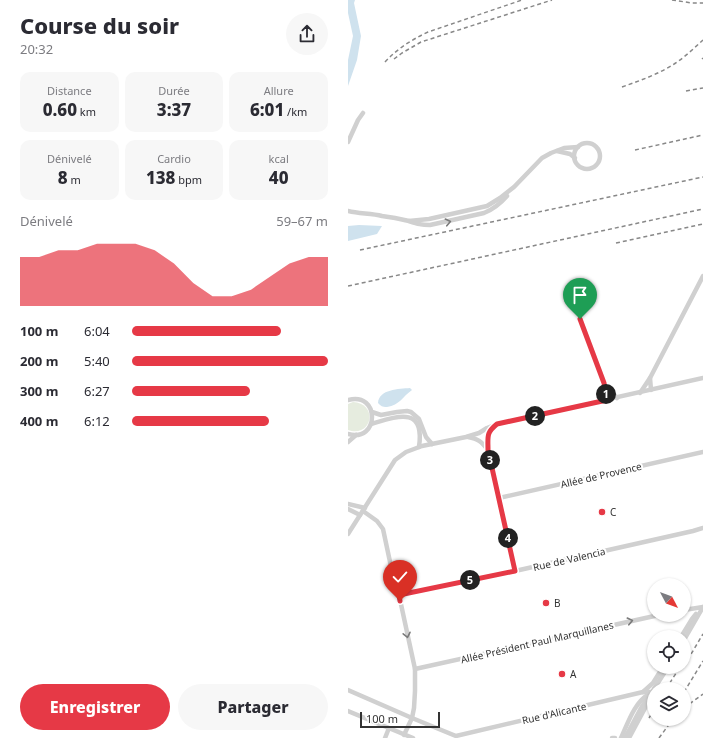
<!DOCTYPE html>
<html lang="fr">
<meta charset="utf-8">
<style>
:root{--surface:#fff;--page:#f7f7f7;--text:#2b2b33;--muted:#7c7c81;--accent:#e63946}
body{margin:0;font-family:"Noto Sans",sans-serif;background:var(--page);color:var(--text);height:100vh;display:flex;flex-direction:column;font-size:15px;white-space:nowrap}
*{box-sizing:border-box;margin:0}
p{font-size:13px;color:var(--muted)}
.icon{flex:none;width:22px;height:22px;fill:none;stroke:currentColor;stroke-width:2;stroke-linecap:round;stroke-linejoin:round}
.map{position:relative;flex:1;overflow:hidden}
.details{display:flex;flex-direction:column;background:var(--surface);width:348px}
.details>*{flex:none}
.needle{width:26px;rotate:131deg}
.tools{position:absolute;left:299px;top:578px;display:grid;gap:8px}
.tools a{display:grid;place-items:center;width:44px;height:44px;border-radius:50%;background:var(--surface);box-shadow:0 1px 3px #0004;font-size:20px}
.scale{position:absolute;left:12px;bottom:10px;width:80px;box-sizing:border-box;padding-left:4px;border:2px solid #333;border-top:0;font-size:11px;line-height:14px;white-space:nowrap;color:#333;-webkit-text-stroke:3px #fff;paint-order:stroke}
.pin{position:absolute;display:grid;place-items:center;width:34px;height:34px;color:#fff;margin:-41px -17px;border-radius:50% 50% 50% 0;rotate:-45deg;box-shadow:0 0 4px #0007}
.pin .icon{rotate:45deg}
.km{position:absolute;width:20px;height:20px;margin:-10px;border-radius:50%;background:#222;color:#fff;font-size:11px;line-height:20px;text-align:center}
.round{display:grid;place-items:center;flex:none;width:42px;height:42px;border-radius:21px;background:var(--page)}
.overview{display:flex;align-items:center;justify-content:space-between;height:68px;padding:0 20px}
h1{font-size:22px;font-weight:800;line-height:30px}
.figures{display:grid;grid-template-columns:repeat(3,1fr);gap:6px;height:68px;padding:4px 20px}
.figures div{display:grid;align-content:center;border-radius:10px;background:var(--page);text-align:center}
.figures b{font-size:17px;font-weight:800}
.figures small{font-size:11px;font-weight:400}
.figures p{font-size:11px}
.chart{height:112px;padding:8px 20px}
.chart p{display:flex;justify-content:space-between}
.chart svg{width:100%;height:72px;margin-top:4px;fill:var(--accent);opacity:.7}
.button{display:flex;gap:8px;margin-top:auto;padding:8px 20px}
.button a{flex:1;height:46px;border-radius:24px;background:var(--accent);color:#fff;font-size:16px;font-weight:800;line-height:46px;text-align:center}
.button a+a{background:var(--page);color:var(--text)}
ul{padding:0 20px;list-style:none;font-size:13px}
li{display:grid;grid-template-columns:64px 48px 1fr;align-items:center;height:30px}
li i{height:10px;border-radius:5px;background:var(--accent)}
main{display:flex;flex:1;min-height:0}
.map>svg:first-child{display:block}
.green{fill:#e6ecdf}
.water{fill:#cfe2ee}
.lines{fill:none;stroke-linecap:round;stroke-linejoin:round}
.street{stroke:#d0d0d0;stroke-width:4.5}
.rail{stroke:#888;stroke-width:1.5;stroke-dasharray:4 3;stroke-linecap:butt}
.oneway{stroke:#7a7a7a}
.route-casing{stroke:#fff;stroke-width:8}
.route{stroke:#e63946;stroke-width:5}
.poi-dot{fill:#e63946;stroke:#fff;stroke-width:1.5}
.labels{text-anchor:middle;stroke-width:4;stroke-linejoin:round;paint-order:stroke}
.street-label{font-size:10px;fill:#333;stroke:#fff}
.poi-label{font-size:10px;fill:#333;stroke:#fff;text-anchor:start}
</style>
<main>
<section class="details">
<div class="overview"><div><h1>Course du soir</h1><p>20:32</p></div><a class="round"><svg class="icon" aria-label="share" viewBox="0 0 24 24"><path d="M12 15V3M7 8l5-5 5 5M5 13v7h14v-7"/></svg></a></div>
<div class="figures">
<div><p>Distance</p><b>0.60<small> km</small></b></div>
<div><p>Durée</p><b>3:37</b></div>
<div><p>Allure</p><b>6:01<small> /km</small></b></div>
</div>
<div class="figures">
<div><p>Dénivelé</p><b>8<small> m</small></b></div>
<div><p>Cardio</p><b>138<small> bpm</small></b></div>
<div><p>kcal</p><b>40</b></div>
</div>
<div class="chart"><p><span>Dénivelé</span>59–67 m</p>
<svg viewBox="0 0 160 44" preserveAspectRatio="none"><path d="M0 44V14L10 14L20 10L30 10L40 6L50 6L60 6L70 10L80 18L90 30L100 38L110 38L120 34L130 26L140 18L150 14L160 14V44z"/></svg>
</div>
<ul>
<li><b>100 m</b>6:04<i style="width:76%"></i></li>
<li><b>200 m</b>5:40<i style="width:100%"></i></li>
<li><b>300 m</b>6:27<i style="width:60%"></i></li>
<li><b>400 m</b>6:12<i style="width:70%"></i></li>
</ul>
<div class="button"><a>Enregistrer</a><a>Partager</a></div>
</section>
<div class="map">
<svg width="355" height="738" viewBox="0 0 355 738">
<rect width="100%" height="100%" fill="#fff"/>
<!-- green -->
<path class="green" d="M 5,402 C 31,404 24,438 0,430 L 0,404 Z"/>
<!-- water -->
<g class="water">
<path d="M 0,0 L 7,0 L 6,3 L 13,36 L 9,60 L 0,86 L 0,60 L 5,36 L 0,13 Z"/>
<path d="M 11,225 L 34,226 L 29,234 L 0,241 L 0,226 Z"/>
<path d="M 62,388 L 64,390 C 54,397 52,405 39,407 C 34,407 33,406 30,403 C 31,389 51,389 62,388 Z"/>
</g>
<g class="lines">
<!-- street -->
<g class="street">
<path d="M 0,142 L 10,120 L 15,113"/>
<circle cx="239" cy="156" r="13"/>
<path d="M 209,151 L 222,154 L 227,158"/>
<path d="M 0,211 C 11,214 23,213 34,216 C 43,217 53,219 61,221 C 70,224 73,225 82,225 L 136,213 C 146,209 152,204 159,196"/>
<path d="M 61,221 L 81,219 L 139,206 L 152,198 L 166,187 L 194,158 L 203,153 L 216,148 L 230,147"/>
<path d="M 232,319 L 256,383"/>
<path d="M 302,378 L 355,276"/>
<path d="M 292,393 L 302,378 L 303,390"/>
<path d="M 0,400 C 32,391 32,443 0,434"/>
<path d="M 259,400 L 256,383 L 269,398"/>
<path d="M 24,412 L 33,415 L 49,412 L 59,411 L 63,412 L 71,419 L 78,437 L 84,444"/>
<path d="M 23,424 C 50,416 77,406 71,447"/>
<path d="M 120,437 C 130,439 133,441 140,450 L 140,433 L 145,427"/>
<path d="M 0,442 L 8,435"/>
<path d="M 140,450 L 167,571"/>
<path d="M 151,498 L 355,452"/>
<path d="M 0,504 L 17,508"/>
<path d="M 0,509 L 12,515"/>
<path d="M 15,511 L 29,521 L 35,529 L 48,590 L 51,595 L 67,669 L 67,691 L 66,708 L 64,718 L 56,735"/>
<path d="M 0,534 L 47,460 L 58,452 L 74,446 L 118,437 L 131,433 L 139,428 L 149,424 L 355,378"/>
<path d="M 51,595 L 167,571 L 345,531 L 355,528"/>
<path d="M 336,610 L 355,607"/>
<path d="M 333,637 L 344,619 L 348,614"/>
<path d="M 336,640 L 355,607"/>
<path d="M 67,669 L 311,615"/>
<path d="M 306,689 L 320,667"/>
<path d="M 0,690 L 64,718 L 108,736 L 295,692 L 304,692"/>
<path d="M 295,692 L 305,683 L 315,667"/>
<path d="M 0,711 L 65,738"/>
<path d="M 37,738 L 41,728"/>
<path d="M 264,738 L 267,738"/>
<path d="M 273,738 C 280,723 286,703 301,694"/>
<path d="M 277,738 L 293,708 L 306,689"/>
<path d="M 281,738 L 303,697"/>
</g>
<!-- rail -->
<g class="rail">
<path d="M 324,0 L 344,3 L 355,3"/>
<path d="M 46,59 L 54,53 L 73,42 L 204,0"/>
<path d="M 354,59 L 355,58"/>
<path d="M 37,62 C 49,49 63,40 80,32 L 174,0"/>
<path d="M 274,87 C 291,81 308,75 323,66 C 335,59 345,49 355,40"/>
<path d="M 338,91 L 355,88"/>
<path d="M 287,150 L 355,135"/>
<path d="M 268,243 L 355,224"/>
<path d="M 12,250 L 355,177"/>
<path d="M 0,286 L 355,209"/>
<path d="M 336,666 L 355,634"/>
<path d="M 318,689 L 332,667"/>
<path d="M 336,692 L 355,661"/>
<path d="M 336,708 L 355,694"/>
<path d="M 301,718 L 306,710"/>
<path d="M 311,738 L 325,719"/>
</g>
</g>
<!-- one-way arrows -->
<defs><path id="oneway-chevron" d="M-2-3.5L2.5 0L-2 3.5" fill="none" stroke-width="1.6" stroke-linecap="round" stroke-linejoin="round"/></defs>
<g class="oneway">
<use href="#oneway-chevron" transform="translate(100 222) rotate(-12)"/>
<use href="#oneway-chevron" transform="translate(282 621) rotate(-13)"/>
<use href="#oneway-chevron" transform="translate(59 635) rotate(78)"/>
</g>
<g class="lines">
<!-- route casing -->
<g class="route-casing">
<path id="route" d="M 52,601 L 51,595 L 167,571 L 140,450 C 140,436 138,433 149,424 L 259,400 L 256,383 L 232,319"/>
</g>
<!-- route -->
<use href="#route" class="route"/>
</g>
<!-- markers -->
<g class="poi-dot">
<circle cx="254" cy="512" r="4"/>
<circle cx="198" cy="603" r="4"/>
<circle cx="214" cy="674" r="4"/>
</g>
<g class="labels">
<!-- street labels -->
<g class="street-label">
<text transform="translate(253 475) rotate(-13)" y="4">Allée de Provence</text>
<text transform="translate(221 559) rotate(-13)" y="4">Rue de Valencia</text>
<text transform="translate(189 642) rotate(-13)" y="4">Allée Président Paul Marquillanes</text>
<text transform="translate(206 713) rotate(-13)" y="4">Rue d'Alicante</text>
</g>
<!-- poi labels -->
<g class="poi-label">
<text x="262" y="516">C</text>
<text x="206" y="607">B</text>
<text x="222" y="678">A</text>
</g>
</g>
</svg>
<div class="tools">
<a><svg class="needle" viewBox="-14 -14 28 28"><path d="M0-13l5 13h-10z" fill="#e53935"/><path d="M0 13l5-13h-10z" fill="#7c7c81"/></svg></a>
<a><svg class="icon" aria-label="locate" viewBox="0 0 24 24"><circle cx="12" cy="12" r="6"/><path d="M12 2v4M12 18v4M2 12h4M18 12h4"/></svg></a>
<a><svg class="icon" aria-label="layers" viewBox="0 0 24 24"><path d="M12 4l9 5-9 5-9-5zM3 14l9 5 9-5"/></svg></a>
</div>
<div class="scale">100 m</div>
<div class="pin" style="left:232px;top:319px;background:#1e9e55"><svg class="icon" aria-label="arrive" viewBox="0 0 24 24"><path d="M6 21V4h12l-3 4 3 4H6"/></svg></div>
<div class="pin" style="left:52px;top:601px;background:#d93025"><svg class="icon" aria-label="check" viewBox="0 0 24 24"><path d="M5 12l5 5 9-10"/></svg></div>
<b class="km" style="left:258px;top:394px">1</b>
<b class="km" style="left:187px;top:416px">2</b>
<b class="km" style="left:142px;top:460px">3</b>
<b class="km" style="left:160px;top:538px">4</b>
<b class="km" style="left:122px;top:580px">5</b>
</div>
</main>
